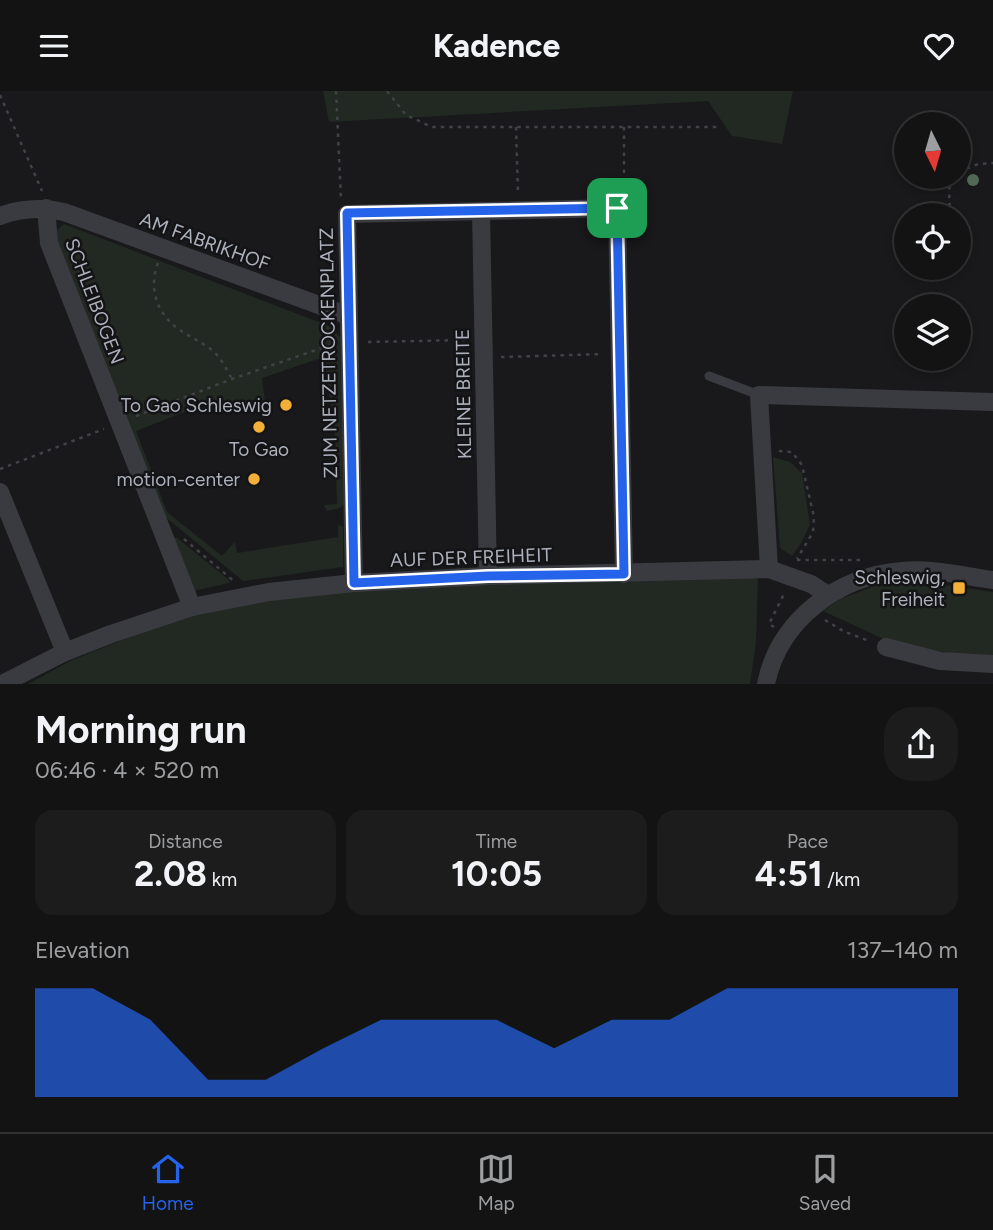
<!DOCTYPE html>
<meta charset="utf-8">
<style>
:root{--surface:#131314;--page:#1c1c1d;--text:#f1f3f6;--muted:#9d9ea0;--line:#323234;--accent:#2563eb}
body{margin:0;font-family:Figtree,sans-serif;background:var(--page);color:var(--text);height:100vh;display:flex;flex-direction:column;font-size:26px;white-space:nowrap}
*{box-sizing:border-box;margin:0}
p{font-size:23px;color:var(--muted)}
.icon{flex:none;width:38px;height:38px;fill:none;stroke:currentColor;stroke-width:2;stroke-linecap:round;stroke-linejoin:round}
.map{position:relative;height:593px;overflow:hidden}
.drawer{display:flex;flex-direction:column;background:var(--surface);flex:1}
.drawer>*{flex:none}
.needle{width:46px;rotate:175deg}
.fabs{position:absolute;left:894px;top:21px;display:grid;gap:14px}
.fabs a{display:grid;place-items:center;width:77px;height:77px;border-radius:50%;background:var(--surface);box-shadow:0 4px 10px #0003,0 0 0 2px var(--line);font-size:35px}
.pin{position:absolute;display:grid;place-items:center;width:60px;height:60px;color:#fff;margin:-30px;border-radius:14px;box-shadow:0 4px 10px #0006}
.round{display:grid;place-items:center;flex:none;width:74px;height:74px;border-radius:28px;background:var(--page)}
.summary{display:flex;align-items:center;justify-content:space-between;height:119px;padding:0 35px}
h1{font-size:38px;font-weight:700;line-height:52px}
.figures{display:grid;grid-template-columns:repeat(3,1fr);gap:10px;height:119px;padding:7px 35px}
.figures div{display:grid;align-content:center;border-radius:18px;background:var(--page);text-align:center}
.figures b{font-size:35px;font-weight:700}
.figures small{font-size:19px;font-weight:400}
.figures p{font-size:19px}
.chart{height:196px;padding:14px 35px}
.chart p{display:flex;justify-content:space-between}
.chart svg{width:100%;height:126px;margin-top:7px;fill:var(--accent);opacity:.7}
header{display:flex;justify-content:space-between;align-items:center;height:91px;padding:0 35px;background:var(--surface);font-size:32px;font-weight:700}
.dock{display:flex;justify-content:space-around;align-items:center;height:98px;border-top:2px solid var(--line);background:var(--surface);font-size:19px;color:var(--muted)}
.dock a{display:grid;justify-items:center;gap:4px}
.dock .on{color:var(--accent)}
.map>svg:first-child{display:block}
.green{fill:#212922}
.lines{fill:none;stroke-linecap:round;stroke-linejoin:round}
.path{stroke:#404247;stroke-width:2.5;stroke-dasharray:3.5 5;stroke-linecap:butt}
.service{stroke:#3a3b40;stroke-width:9}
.minor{stroke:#3a3b40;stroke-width:18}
.tree{fill:#536755}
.route-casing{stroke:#fff;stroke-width:14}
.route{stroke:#2563eb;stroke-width:9}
.poi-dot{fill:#f3b039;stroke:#141416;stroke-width:2.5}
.labels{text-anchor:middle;stroke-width:5;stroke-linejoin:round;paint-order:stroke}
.street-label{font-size:19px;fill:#abb0bb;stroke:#141416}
.poi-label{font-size:19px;fill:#abb0bb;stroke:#141416;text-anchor:end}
</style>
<header><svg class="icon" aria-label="menu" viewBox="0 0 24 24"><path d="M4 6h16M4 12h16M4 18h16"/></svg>Kadence<svg class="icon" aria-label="heart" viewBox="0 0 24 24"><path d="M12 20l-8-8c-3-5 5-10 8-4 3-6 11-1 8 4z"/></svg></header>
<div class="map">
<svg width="993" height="593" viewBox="0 0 993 593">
<rect width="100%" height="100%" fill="#19191b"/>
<!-- green -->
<g class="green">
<path d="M 323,0 L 793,0 L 782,53 L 732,45 L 708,10 L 329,31 Z"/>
<path d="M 64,133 L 329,235 L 340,246 L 344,413 L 340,417 L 327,420 L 324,414 L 337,413 L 335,343 L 324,266 L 262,287 L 265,311 L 212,319 L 210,311 L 136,340 L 167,421 L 222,465 L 235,451 L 237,462 L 338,446 L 338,434 L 343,436 L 343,476 L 243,490 L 163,424 L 56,147 L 58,138 Z"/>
<path d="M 773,366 L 790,371 L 802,382 L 810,434 L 801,452 L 792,465 L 780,457 Z"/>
<path d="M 176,446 L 229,489 L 229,492 L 193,500 L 174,448 Z"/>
<path d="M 758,485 L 756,551 L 750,593 L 28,593 L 70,570 L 157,535 L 231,514 L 359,495 Z"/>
<path d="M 896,487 L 993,501 L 993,566 L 958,564 L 888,550 L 823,520 L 840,508 Z"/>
</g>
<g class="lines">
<!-- path -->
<g class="path">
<path d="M 336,0 L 341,109"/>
<path d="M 387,0 L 406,24 L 432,36 L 721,36"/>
<path d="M 0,4 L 42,100"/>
<path d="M 516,36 L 518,103"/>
<path d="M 624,36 L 624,103"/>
<path d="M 959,81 L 978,73 L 993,72"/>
<path d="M 950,124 L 949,98 L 954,86"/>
<path d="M 158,172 C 148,197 157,224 180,239 C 193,248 207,253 217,264 C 223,270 227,280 232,288"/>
<path d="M 368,251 L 466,249"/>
<path d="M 501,266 L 603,263"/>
<path d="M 136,325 L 232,288 L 333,253"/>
<path d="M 779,360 L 792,361 L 802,374 L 814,426 L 813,441 L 797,468"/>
<path d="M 0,378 L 104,338"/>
<path d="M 184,448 L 235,491"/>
<path d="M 797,469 L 864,469"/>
<path d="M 825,529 L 843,540 L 869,550"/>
<path d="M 774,536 L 769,533 L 785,501"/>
</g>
<!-- service -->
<path class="service" d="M 709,285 L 759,304"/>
<!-- minor -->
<g class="minor">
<path d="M 46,117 L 49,152 L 192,516"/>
<path d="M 481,120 L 488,485"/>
<path d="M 0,125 C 22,117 42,116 64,121 L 349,225"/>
<path d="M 0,401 L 65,561"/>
<path d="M 769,478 L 759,304 L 993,311"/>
<path d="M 354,492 L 347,123 L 617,117 L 624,483"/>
<path d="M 886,556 L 940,570 L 993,573"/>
<path d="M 2,593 L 65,561 L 111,543 L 192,516 L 269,501 L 354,492 L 488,485 L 769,478 L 811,493 L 828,504"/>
<path d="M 766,593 C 779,529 838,485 902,480 C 931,477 964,485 993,489"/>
</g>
</g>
<!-- trees -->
<circle class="tree" cx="973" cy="89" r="6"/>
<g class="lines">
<!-- route casing -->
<g class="route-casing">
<path id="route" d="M 617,117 L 624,483 L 488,485 L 354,492 L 347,122 Z"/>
</g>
<!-- route -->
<use href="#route" class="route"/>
</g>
<!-- markers -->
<g class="poi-dot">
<circle cx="286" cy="314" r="7"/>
<circle cx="259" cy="336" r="7"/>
<circle cx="254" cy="388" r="7"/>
<rect x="952" y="490" width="14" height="14" rx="3.5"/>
</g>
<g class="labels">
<!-- street labels -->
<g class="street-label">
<text transform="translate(205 150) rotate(20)" y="7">AM FABRIKHOF</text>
<text transform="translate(95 210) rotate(69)" y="7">SCHLEIBOGEN</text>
<text transform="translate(328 262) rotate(-91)" y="7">ZUM NETZETROCKENPLATZ</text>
<text transform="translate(463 303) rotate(-91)" y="7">KLEINE BREITE</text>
<text transform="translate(471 466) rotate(-2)" y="7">AUF DER FREIHEIT</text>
</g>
<!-- poi labels -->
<g class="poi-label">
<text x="272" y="321">To Gao Schleswig</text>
<text x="259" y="365" text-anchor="middle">To Gao</text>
<text x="240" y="395">motion-center</text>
<text x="945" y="493">Schleswig,<tspan x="945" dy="22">Freiheit</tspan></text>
</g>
</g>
</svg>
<div class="fabs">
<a><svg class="needle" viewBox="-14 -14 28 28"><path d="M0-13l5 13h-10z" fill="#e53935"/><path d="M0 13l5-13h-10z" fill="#9d9ea0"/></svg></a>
<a><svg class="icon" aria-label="locate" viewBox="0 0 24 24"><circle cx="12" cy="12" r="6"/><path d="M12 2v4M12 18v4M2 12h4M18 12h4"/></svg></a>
<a><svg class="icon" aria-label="layers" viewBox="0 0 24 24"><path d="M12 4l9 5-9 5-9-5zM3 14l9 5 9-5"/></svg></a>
</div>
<div class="pin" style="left:617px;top:117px;background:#1e9e55"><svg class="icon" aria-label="arrive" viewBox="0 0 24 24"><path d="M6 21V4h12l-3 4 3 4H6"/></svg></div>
</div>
<section class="drawer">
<div class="summary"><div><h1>Morning run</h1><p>06:46 · 4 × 520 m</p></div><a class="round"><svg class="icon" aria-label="share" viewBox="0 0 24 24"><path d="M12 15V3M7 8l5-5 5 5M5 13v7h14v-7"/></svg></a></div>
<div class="figures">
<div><p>Distance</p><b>2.08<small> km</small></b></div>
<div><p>Time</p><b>10:05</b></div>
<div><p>Pace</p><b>4:51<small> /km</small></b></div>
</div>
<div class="chart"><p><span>Elevation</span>137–140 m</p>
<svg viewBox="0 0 160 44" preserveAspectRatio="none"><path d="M0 44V6L10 6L20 17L30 38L40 38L50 27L60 17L70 17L80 17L90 27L100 17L110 17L120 6L130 6L140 6L150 6L160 6V44z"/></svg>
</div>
</section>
<nav class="dock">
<a class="on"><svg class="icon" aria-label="home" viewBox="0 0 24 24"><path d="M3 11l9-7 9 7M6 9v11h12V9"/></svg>Home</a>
<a><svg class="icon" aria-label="map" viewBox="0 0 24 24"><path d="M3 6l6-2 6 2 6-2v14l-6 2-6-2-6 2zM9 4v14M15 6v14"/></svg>Map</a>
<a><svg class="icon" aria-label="saved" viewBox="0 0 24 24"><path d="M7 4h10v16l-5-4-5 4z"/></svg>Saved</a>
</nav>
